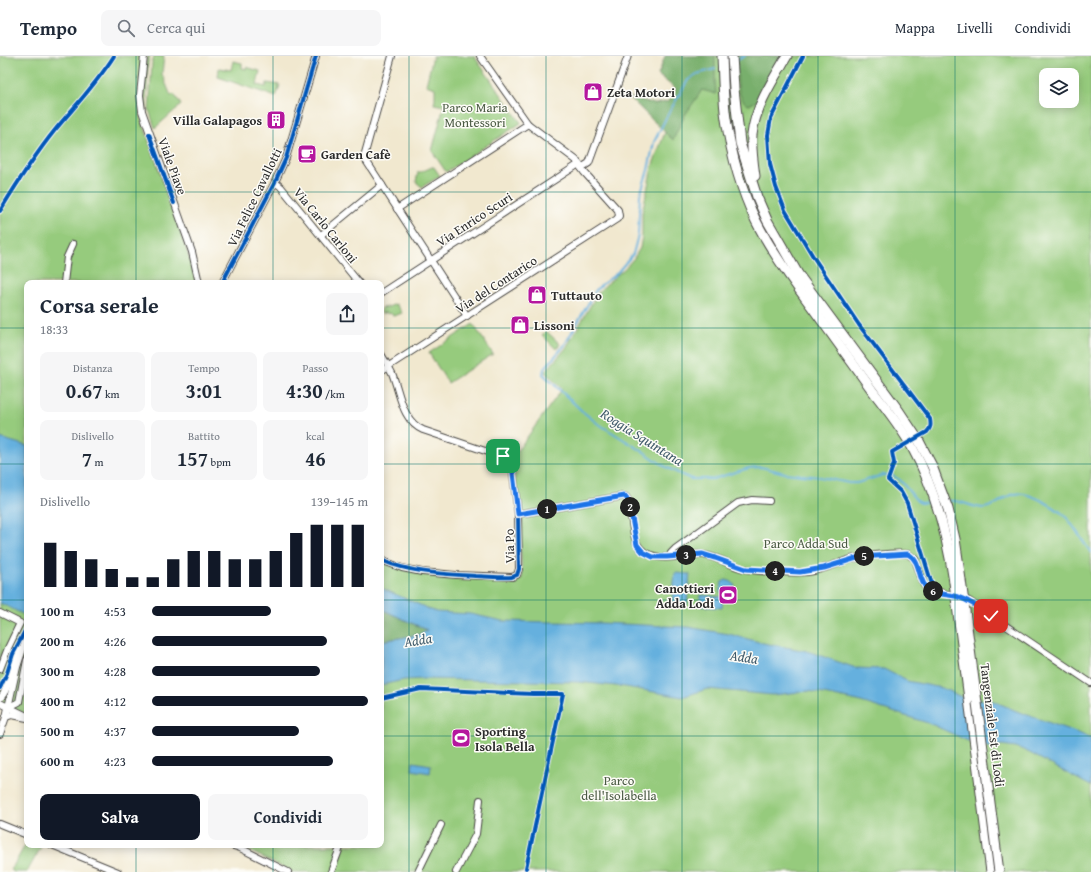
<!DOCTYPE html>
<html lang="it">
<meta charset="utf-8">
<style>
:root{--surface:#fff;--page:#f6f6f7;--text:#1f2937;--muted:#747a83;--line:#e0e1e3;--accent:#111827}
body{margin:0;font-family:"Gentium Book Plus",serif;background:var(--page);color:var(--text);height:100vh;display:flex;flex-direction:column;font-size:15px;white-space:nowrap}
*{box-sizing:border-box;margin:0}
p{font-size:13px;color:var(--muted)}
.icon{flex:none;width:22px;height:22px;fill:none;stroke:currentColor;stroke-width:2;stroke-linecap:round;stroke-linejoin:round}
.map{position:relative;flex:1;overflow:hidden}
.drawer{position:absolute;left:24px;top:224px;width:360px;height:568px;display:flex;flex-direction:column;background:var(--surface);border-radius:8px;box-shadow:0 2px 10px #0003}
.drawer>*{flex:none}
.fabs{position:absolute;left:1039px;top:12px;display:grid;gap:8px}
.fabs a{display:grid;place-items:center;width:40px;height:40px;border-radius:8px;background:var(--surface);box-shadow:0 2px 10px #0003;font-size:20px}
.pin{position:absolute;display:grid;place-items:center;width:34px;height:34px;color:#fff;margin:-17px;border-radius:8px;box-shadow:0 2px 6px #0006}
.km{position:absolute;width:20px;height:20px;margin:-10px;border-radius:50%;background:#222;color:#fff;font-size:11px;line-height:20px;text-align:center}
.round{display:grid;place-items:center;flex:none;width:42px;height:42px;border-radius:8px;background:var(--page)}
.headline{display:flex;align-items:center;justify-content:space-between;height:68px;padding:0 16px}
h1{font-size:22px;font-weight:600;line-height:30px}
.stats{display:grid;grid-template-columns:repeat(3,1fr);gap:6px;height:68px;padding:4px 16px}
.stats div{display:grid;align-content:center;border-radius:8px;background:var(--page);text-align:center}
.stats b{font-size:20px;font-weight:600}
.stats small{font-size:11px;font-weight:400}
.stats p{font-size:11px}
.chart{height:112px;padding:8px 16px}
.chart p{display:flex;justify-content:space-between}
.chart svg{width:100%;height:72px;margin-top:4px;stroke:var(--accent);stroke-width:6}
.primary-button{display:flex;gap:8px;margin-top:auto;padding:8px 16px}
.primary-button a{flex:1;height:46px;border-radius:8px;background:var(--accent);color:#fff;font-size:16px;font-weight:600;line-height:46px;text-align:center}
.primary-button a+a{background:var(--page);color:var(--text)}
ul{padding:0 16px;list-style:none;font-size:13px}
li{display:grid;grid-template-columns:64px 48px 1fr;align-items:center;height:30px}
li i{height:10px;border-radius:5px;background:var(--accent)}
header{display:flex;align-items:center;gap:24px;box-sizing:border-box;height:56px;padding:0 20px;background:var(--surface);border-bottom:1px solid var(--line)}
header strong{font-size:19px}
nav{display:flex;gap:22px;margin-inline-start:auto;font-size:14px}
.search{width:280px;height:36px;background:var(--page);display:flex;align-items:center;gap:10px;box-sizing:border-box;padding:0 14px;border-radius:8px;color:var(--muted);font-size:15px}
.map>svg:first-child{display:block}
.green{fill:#96cb7d;stroke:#607b54;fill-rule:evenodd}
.forest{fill:#78af6c;stroke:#526d4c}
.water{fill:#65b0de;stroke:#486e84}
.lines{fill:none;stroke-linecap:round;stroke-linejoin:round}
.stream{stroke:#65b0de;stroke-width:2}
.minor-casing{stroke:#494744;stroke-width:8}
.highway-casing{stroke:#494744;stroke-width:11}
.minor{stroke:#fff;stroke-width:6}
.highway{stroke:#fff;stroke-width:9}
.highway-bridge-casing{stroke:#494744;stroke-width:11;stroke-linecap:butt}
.highway-bridge{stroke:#fff;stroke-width:9}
.cycleway-casing{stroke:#fdfcf7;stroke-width:6}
.cycleway{stroke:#0057b8;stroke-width:4}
.route-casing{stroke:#fff;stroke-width:8}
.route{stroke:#1a73e8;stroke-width:5}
.grid{fill:none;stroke:#0f766e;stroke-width:1;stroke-opacity:0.55}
.labels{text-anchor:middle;stroke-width:3;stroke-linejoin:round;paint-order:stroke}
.poi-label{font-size:13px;font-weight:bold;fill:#2b2b2b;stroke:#fdfcf7;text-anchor:start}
.park-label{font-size:13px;fill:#4b5b44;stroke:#fdfcf7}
.street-label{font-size:13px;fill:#2b2b2b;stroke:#fdfcf7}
.water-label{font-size:14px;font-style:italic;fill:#3f5a6a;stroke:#fdfcf7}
</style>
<header>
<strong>Tempo</strong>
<div class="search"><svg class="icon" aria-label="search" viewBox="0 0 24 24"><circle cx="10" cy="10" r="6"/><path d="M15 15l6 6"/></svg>Cerca qui</div>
<nav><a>Mappa</a><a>Livelli</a><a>Condividi</a></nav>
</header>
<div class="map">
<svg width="1091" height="816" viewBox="0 0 1091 816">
<rect width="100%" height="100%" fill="#fdfcf7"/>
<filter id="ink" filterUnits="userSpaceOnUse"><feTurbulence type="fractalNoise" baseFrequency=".025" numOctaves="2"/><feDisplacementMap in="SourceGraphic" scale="8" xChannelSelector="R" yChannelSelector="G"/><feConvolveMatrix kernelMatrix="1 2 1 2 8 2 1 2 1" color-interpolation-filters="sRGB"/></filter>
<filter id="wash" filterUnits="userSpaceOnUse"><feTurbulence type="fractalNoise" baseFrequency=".012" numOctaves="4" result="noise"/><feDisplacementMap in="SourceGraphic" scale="16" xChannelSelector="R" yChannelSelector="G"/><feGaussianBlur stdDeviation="0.9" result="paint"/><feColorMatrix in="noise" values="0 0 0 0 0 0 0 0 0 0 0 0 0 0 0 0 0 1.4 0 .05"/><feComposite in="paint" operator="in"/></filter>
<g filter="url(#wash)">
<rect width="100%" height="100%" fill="#f1e8cf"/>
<!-- green -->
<g class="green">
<path d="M 0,0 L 142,0 L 141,61 L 196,222 L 196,227 L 27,227 L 27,659 L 0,644 Z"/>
<path d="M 148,0 L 150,0 L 148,7 L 146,53 L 144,53 C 143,37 141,15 148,0 Z"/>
<path d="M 154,0 L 164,0 L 162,18 L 171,40 L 174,38 L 181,49 L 155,72 L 149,54 L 152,7 Z"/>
<path d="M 433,0 L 474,0 L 521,67 L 446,116 L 432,95 L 444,50 L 434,48 L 435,43 L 435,32 L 426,29 Z"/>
<path d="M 713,0 L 1091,0 L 1091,816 L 292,816 L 242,791 L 235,789 L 381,789 L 381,506 L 456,520 L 522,523 L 519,457 L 513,406 L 515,398 L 562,333 L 545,316 L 566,292 L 599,235 L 625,212 L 634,202 L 640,192 L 642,180 L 642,157 L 652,111 L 671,60 ZM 1046,19 L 1072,19 L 1072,45 L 1046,45 Z"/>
<path d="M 233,5 L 242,7 L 242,12 L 246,13 L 246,11 L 260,15 L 257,29 L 266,31 L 267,27 L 280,29 L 276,41 L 218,21 L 219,12 L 231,14 Z"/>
<path d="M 432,111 L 434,111 L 440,120 L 422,131 L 416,126 L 418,116 L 421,116 Z"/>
<path d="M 396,248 L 402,257 L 394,260 L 390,257 L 389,258 L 384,256 L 384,258 L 381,257 L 381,252 L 388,251 Z"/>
<path d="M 473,268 L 493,298 L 448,327 L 429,297 Z"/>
<path d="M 546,275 L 560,288 L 556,293 L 542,279 Z"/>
<path d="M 27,786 L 27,789 L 35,789 L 41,791 L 27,816 L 14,816 L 11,814 Z"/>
</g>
<!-- forest -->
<g class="forest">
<path d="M 665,0 L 715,0 L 715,24 L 716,38 L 702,34 L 685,59 L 673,84 L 629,41 L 655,48 L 669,45 L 676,33 L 658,19 Z"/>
<path d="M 737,0 L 780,0 L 769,20 L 757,45 L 749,49 C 734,43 738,14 737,0 Z"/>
<path d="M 381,553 L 427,574 L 418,579 L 381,585 Z"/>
</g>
<!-- water -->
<g class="water">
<path d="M 0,382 L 27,390 L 27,560 L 0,547 Z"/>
<path d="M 675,517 L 690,518 L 687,549 L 672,547 Z"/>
<path d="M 725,524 C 733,525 737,528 733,536 L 728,538 L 721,537 L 720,536 L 722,526 L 724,525 Z"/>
<path d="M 381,532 L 436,556 L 470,558 L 503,565 L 602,567 L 687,571 L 729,578 L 763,587 L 807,595 L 856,612 L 884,613 L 907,625 L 942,632 L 968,644 L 991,644 L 1019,656 L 1081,678 L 1091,683 L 1091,730 L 1026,695 L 1016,691 L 1002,689 L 991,691 L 979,690 L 931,668 L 858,645 L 809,635 L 773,639 L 707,633 L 682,641 L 626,631 L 578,626 L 423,623 L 404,624 L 381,629 L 381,585 L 418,579 L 427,574 L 381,553 Z"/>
<path d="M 701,539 L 723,541 L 722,552 L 700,550 Z"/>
<path d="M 413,706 L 431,709 L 430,717 L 412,714 Z"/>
</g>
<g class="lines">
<!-- stream -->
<g class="stream">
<path d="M 737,4 L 745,0"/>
<path d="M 715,13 L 697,18 L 688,24 L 668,58 L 654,86 L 648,114 L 640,139 L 638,179 L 633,198 L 616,218 L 601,229 L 596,234 L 564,290 L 544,313 L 543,318 L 582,355 L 597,367 L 647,398 L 664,410 L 682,419 L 691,423 L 713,423 L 749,412 L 761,411 L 785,417 L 820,421 L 849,427 L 857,427 L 883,419 L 892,419 L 900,424 L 917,445 L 921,447 L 934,446"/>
<path d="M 948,445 C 961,443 971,452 984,452 C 996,451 1003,441 1014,438 C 1029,434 1062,454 1070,466 C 1078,476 1083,487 1091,496"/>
</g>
</g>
</g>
<g filter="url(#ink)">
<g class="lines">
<!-- minor casing -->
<g class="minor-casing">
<g id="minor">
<path d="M 144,0 L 140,39 L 142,55 L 192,196 L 199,227"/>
<path d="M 392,0 L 365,97 L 365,103 L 467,260"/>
<path d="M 581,112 L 589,107 L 628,0"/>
<path d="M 275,126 L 281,131 L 359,227"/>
<path d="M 397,153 L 528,68"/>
<path d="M 321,179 L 382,129"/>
<path d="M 64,227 L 67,201 L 73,188"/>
<path d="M 222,227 L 275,126 L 286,102 L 316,0"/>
<path d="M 381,237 L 579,108"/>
<path d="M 381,298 C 385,305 389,311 392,317 C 400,337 402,365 423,374 L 503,401 L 509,405 L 512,409 L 518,458 L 519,513 L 517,519 L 512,521 L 456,519 L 422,516 L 402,512 L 381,504"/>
<path d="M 381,315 L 617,163 L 619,160 L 618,154 L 584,116 L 576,104 L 528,68 L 480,0"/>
<path d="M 518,458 L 624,440 L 626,441 L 629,446 C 635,480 630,505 674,501 C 684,500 694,497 704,499 C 717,501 729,508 741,512 C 753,516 795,517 808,516 C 822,514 835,508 848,504 C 860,500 896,496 908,498 L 915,503 L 924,529 L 928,533 L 959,541 L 969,545 L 1091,627"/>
<path d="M 670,501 L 671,497 L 675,493 L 738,447 L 752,444 L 769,445"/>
<path d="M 0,557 L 20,567 L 8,592 L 0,613"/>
<path d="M 0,642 C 10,635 11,606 20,594"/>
<path d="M 0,647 L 27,660"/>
<path d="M 9,651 L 19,646 L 27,604"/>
<path d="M 6,661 L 12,659 L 27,662"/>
<path d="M 0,678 L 6,661 L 17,611 L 27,581"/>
<path d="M 0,768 L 27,779"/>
<path d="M 52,789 L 118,816"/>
<path d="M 230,789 L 240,792 L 288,816"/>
<path d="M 331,816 L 341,789"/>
<path d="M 418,816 L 441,769"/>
<path d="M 456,816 L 476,778 L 480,744"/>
</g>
</g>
<!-- highway casing -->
<g class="highway-casing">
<g id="highway">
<path d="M 722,0 C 723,21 723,43 726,63 C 731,97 741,134 756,165 C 771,195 791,223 812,251 C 832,279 852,306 872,334 C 886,352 901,371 912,391 C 935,433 947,478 954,526"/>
<path d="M 732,0 L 734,33 L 740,87 L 757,141 L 767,164 L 798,218 L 899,355 L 919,385 L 932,410 L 948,453 L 955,483 L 961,524"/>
<path d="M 755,120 C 753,106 751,93 752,79 C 755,51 773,24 787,0"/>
<path d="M 969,643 L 991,816"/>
</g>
</g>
<!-- minor -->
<use href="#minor" class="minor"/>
<!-- highway -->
<use href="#highway" class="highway"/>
<!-- highway-bridge casing -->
<g class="highway-bridge-casing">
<g id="highway-bridge">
<path d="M 961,524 L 999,816"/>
<path d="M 954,526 L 969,643"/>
</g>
</g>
<!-- highway-bridge -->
<use href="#highway-bridge" class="highway-bridge"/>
<!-- cycleway casing -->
<g class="cycleway-casing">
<g id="cycleway">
<path d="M 803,0 L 771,62 L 768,79 L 770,108 L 776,131 L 785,154 L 814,202 L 859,269 L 930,363 C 931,369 931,372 927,376 L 892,396 L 894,407 L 888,424 L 901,436 L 907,447 L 934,535"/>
<path d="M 149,78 L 174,147"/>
<path d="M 0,155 C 17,127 34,100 55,74 C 75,50 97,27 114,0"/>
<path d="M 222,227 L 275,126 L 286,102 L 316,0"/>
<path d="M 381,504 C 411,517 443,518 475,520 C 487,520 500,522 512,521 L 517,519 L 519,513 L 518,458 L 624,440 L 626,441 L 629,446 L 637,489 L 643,496 L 653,501 L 667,501 L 702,498 L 715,502 L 746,513 L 800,516 L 824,512 L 860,501 L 904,497 C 925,500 915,530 934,535"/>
<path d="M 0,632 L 7,617 L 13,598 L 27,571"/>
<path d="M 381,642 L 421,633 L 533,638 L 563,638 L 526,812"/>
</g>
</g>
<!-- cycleway -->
<use href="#cycleway" class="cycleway"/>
</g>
</g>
<g class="lines" filter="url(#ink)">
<!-- route casing -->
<g class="route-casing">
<path id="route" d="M 503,400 L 509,405 L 512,409 L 518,458 L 624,440 L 626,441 L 629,446 L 637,489 L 643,496 L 653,501 L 667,501 L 702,498 L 715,502 L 746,513 L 800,516 L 824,512 L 860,501 L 908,498 C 922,505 917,525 928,533 C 935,539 949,538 958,541 C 970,545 980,552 991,560"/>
</g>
<!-- route -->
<use href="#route" class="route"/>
</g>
<!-- grid -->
<path class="grid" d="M 136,0 L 136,227M 273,0 L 273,227M 409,0 L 409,816M 546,0 L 546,816M 682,0 L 682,816M 818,0 L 818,816M 955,0 L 955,816M 0,136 L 1091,136M 0,272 L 27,272M 381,272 L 1091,272M 0,408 L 27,408M 381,408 L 1091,408M 0,544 L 27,544M 381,544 L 1091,544M 0,680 L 27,680M 381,680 L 1091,680M 136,789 L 136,816M 273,789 L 273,816"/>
<!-- icons -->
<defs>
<g id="shop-square" transform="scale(1)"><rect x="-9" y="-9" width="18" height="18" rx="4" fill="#b5179e" stroke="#fdfcf7"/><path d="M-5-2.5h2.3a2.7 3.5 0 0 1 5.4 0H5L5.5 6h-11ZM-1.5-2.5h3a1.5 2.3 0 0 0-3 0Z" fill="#fff"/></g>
<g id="building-square" transform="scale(1)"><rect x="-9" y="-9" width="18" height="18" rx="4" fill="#b5179e" stroke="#fdfcf7"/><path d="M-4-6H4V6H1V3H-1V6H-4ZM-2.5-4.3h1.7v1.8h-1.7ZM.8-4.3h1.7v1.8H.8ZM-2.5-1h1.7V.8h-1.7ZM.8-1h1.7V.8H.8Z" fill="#fff"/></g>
<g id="cafe-square" transform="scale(1)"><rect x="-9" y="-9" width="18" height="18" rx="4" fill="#b5179e" stroke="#fdfcf7"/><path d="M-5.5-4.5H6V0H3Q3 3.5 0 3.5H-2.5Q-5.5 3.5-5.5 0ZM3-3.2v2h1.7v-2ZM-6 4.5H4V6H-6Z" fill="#fff"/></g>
<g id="stadium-square" transform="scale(1)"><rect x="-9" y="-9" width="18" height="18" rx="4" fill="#b5179e" stroke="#fdfcf7"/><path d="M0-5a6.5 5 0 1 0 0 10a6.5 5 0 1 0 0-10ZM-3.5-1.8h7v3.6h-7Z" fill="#fff"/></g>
</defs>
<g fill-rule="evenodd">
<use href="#shop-square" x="593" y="36"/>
<use href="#building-square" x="276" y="64"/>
<use href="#cafe-square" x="307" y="98"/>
<use href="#shop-square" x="537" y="239"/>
<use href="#shop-square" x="520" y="269"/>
<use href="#stadium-square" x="728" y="539"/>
<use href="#stadium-square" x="461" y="682"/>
</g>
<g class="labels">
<!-- poi labels -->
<g class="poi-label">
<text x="607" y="41">Zeta Motori</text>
<text x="262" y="69" text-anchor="end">Villa Galapagos</text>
<text x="321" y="103">Garden Cafè</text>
<text x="551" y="244">Tuttauto</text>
<text x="534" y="274">Lissoni</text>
<text x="714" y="537" text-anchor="end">Canottieri<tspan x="714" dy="15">Adda Lodi</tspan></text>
<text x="475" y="680">Sporting<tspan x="475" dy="15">Isola Bella</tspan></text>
</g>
<!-- park labels -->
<g class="park-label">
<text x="475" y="56">Parco Maria<tspan x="475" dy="15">Montessori</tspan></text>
<text x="806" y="492">Parco Adda Sud</text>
<text x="619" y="729">Parco<tspan x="619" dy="15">dell'Isolabella</tspan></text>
</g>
<!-- street labels -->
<g class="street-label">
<text transform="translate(173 110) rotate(70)" y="5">Viale Piave</text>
<text transform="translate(254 141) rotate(-64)" y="5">Via Felice Cavallotti</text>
<text transform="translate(474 163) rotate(-33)" y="5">Via Enrico Scuri</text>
<text transform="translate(326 169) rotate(51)" y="5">Via Carlo Carloni</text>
<text transform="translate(496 228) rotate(-33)" y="5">Via del Contarico</text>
<text transform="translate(509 490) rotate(-91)" y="5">Via Po</text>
<text transform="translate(993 669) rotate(83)" y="5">Tangenziale Est di Lodi</text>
</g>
<!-- water labels -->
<g class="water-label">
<text transform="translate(642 381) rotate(32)" y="5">Roggia Squintana</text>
<text transform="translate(418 584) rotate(-9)" y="5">Adda</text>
<text transform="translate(744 601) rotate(8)" y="5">Adda</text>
</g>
</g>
</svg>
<div class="fabs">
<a><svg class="icon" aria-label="layers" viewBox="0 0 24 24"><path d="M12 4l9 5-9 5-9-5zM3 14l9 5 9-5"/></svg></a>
</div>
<div class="pin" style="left:503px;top:400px;background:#1e9e55"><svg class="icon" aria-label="arrive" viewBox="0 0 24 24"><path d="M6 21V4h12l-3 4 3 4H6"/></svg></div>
<div class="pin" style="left:991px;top:560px;background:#d93025"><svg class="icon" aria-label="check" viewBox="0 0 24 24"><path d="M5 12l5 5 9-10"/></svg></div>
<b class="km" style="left:547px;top:453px">1</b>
<b class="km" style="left:630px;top:451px">2</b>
<b class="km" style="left:686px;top:499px">3</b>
<b class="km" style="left:775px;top:515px">4</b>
<b class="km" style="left:864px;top:500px">5</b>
<b class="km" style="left:933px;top:535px">6</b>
<section class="drawer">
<div class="headline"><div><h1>Corsa serale</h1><p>18:33</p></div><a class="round"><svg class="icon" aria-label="share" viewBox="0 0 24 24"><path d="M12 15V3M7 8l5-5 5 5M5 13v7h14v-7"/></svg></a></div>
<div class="stats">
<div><p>Distanza</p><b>0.67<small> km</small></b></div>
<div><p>Tempo</p><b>3:01</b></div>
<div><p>Passo</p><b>4:30<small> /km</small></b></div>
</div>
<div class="stats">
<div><p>Dislivello</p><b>7<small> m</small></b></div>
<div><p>Battito</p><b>157<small> bpm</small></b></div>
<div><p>kcal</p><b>46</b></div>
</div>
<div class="chart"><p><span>Dislivello</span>139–145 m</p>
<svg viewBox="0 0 160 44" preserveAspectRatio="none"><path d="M5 44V17M15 44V22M25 44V27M35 44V33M45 44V38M55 44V38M65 44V27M75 44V22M85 44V22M95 44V27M105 44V27M115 44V22M125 44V11M135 44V6M145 44V6M155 44V6"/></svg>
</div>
<ul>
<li><b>100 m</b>4:53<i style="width:55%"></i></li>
<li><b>200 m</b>4:26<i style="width:81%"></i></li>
<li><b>300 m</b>4:28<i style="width:78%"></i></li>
<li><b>400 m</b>4:12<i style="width:100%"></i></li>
<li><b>500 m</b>4:37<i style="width:68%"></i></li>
<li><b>600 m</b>4:23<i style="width:84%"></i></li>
</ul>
<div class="primary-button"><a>Salva</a><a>Condividi</a></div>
</section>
</div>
